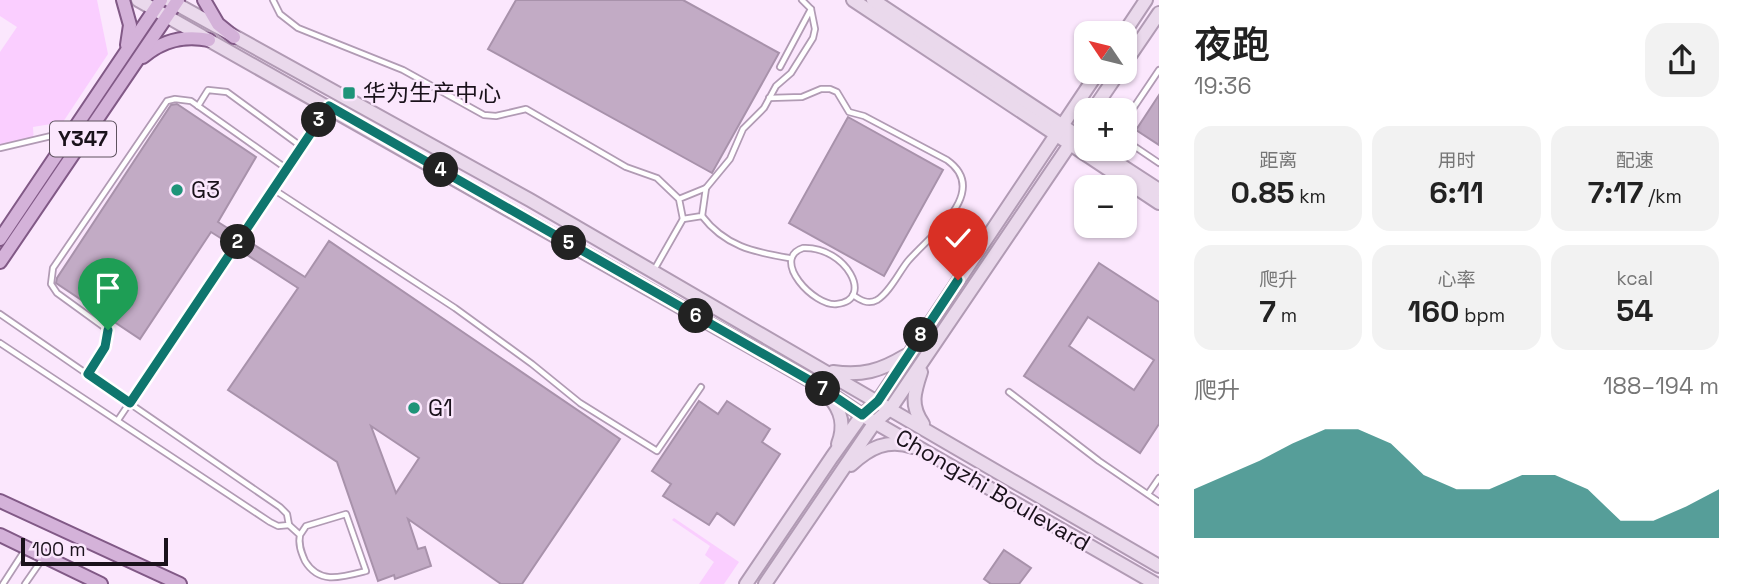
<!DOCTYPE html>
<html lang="zh">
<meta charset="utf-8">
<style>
:root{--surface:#fff;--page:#f2f2f2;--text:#222;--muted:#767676;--accent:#0f766e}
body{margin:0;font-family:"Space Grotesk","Noto Sans SC",sans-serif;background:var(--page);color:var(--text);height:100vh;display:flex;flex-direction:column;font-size:26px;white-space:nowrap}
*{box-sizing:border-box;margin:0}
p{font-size:23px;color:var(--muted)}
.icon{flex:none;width:38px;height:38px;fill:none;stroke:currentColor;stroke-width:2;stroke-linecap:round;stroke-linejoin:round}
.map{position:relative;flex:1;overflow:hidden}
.details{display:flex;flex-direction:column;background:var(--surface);width:595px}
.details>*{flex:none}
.needle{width:46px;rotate:305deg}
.buttons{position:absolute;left:1074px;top:21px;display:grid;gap:14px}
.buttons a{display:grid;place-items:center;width:63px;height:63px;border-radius:14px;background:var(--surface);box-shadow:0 2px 5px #0004;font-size:35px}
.scale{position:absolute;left:21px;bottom:18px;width:147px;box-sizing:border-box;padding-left:7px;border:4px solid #1a121b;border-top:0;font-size:19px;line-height:24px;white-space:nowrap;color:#1a121b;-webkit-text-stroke:5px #fbe7fd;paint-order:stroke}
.pin{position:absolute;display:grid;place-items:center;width:60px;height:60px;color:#fff;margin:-72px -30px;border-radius:50% 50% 50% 0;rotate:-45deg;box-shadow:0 0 7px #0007}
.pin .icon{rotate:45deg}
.km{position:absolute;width:35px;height:35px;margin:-18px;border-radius:50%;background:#222;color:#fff;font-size:19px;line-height:35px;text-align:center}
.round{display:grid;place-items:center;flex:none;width:74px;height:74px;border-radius:21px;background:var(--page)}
.summary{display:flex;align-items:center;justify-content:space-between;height:119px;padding:0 35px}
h1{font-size:38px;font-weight:600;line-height:52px}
.stats{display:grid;grid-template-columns:repeat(3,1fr);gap:10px;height:119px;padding:7px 35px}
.stats div{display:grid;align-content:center;border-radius:18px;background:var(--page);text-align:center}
.stats b{font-size:30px;font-weight:600}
.stats small{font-size:19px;font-weight:400}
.stats p{font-size:19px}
.chart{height:196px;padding:14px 35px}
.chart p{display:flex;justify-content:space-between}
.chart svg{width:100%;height:126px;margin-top:7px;fill:var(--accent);opacity:.7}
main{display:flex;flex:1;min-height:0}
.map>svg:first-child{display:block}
.green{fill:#faceff}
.building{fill:#c2abc5;stroke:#a892ab;stroke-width:2;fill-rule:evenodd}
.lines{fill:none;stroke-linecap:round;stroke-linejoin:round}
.lane-casing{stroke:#b19bb4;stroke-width:8}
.secondary-casing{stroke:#b19bb4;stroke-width:16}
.primary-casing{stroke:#815986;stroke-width:16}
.lane{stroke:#fff;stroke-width:4.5}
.secondary{stroke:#ead9ec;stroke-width:12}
.primary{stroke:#d4b2d9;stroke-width:12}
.route-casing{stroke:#fff;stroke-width:14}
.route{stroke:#0f766e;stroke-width:9}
.poi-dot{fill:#1e9479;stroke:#fbe7fd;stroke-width:2.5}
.labels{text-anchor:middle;stroke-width:5;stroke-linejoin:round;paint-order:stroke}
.shield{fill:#fbe7fd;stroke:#5e525f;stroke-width:2}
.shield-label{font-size:21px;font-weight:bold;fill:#1a121b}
.poi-label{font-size:23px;fill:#1a121b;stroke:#fbe7fd;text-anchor:start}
.street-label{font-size:23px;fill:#1a121b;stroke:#fbe7fd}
</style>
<main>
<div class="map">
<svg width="1159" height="584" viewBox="0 0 1159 584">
<rect width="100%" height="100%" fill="#fbe7fd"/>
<!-- green -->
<g class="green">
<path d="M 0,0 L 97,0 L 108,54 L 63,122 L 33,127 L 34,144 L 0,149 L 0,52 L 17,27 L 0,16 Z"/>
<path d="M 674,518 L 739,562 L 724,584 L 699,584 L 714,562 L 705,555 L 710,546 L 672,520 Z"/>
</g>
<!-- building -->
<g class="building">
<path d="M 516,0 L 683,0 L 779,53 L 712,173 L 488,49 Z"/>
<path d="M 1159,95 L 1159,145 L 1136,130 Z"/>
<path d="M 177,104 L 256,157 L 218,222 L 237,234 L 230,244 L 211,232 L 140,339 L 56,283 L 57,278 L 171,105 Z"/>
<path d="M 848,117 L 943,170 L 884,276 L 789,223 Z"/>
<path d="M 245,239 L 305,277 L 329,241 L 620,439 L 522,584 L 501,584 L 408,519 L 418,549 L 425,547 L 431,566 L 395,579 L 394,575 L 378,581 L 337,462 L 228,390 L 298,288 L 238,249 ZM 371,426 L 419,458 L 396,493 Z"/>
<path d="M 1099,263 L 1159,302 L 1159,424 L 1140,453 L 1024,376 ZM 1088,317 L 1154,360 L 1134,390 L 1069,346 Z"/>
<path d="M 699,401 L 718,414 L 727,401 L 770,429 L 762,442 L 780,454 L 734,525 L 717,513 L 709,525 L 663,496 L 671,484 L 652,471 Z"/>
<path d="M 1004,550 L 1031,568 L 1019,584 L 991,584 L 984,579 Z"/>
</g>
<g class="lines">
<!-- lane casing -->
<g class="lane-casing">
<g id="lane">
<path d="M 273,0 L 280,14 L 298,28 L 403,70 L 484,115 L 496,116 L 526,109 L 626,167 L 657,178 L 679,199 L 683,219 L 702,216 L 706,188 L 679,199"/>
<path d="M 780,67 L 811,9"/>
<path d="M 1159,70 L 1126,119 L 1128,142 L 1159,163"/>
<path d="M 769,98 L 802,97 L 821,89 L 830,89 L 837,92 L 849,112 L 864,116 L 947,160 C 992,192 929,236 908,261 C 899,272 890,292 877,300 C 868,305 860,300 853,295"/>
<path d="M 198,106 L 208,90 L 227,92 L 302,147"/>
<path d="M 0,148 L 68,132"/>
<path d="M 706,188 L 730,159 L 743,129 L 764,108 L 776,86 L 791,73 L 813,38 L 815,29 L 811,9 L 802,0"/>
<path d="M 273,189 L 455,308 L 532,364 L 580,403 L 657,451 L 701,387"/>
<path d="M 702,216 C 725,246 753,252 789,258"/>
<path d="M 803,248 C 846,246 875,300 837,304 C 814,307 770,259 803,248 Z"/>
<path d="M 654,270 L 683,219"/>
<path d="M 0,314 L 280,507 L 287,514 L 289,525 L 278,526 L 270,522 L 0,343"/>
<path d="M 88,374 L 105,347 L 108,330 L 57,293 L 51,284 L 53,268 L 167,101 L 175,99 L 191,101 L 287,169"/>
<path d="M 1009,392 L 1099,461 L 1159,502"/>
<path d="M 118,420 L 326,110"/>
<path d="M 1148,494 L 1159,478"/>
<path d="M 289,525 L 300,535 C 298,544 301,552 305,561 C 319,584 339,578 366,571 L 346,514 L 306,526 L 300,535"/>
<path d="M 3,584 L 25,550"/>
<path d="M 25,584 L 43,558"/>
</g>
</g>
<!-- secondary casing -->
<g class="secondary-casing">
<g id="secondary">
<path d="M 138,0 L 816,384 L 862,415 L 1156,584"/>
<path d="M 169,0 L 530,200 L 1159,566"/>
<path d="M 853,0 L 1159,203"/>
<path d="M 873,0 L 1087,142"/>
<path d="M 1124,33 L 1146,0"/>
<path d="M 1125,63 L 1159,13"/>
<path d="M 1093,110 L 1119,72"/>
<path d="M 1096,149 L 1159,190"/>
<path d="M 833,372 C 862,376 880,371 905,356"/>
<path d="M 921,372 C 914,393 910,405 923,424"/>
<path d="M 829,397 C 842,411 845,426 838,444"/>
<path d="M 851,465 C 869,448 888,438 913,447"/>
<path d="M 746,584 L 832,457 L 862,415 L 878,401 L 1098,72"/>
<path d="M 765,584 L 875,422 L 891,408 L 1087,119"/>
</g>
</g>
<!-- primary casing -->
<g class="primary-casing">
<g id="primary">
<path d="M 123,0 L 130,25 L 127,45"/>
<path d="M 204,0 L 218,24 L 234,37"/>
<path d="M 143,57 C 163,40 184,35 209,40"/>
<path d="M 0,239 L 161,0"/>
<path d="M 0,262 L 178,0"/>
<path d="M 0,501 L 180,584"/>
<path d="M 0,535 L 101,584"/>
</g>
</g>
<!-- lane -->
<use href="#lane" class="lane"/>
<!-- secondary -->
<use href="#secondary" class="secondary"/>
<!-- primary -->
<use href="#primary" class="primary"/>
</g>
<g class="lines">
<!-- route casing -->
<g class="route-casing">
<path id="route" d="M 108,330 L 105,347 L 88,374 L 130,403 L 329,106 L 816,384 L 862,415 L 878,401 L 958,280"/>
</g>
<!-- route -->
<use href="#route" class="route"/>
</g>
<!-- markers -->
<g class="poi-dot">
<rect x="342" y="86" width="14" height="14" rx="3.5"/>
<circle cx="177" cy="190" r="7"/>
<circle cx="414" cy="408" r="7"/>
</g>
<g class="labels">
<!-- shield labels -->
<rect class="shield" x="50" y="121.5" width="66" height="35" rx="5"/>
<g class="shield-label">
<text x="83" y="146">Y347</text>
</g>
<!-- poi labels -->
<g class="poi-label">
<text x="363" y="101">华为生产中心</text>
<text x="191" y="198">G3</text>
<text x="428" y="416">G1</text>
</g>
<!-- street labels -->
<g class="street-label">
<text transform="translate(993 490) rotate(30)" y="8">Chongzhi Boulevard</text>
</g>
</g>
</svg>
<div class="buttons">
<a><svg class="needle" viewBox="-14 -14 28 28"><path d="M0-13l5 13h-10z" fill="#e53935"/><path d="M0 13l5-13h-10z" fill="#767676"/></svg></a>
<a>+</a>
<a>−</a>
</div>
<div class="scale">100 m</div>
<div class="pin" style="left:108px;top:330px;background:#1e9e55"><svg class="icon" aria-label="arrive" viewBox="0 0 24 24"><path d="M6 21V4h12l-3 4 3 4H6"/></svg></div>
<div class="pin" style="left:958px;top:280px;background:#d93025"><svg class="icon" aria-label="check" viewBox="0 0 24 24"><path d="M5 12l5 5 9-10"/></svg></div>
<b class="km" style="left:238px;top:242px">2</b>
<b class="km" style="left:319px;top:120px">3</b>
<b class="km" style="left:441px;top:170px">4</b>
<b class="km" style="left:569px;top:243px">5</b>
<b class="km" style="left:696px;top:316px">6</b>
<b class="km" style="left:823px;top:389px">7</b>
<b class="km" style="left:921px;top:335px">8</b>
</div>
<section class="details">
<div class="summary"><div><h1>夜跑</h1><p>19:36</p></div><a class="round"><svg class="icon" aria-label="share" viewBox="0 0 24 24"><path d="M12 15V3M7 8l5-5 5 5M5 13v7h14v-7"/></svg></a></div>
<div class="stats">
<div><p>距离</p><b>0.85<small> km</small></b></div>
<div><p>用时</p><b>6:11</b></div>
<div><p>配速</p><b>7:17<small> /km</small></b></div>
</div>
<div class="stats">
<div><p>爬升</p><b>7<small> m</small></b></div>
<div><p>心率</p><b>160<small> bpm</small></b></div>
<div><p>kcal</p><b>54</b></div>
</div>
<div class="chart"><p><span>爬升</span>188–194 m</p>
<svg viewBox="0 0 160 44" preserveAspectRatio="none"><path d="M0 44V27L10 22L20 17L30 11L40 6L50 6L60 11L70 22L80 27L90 27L100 22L110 22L120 27L130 38L140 38L150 33L160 27V44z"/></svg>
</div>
</section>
</main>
